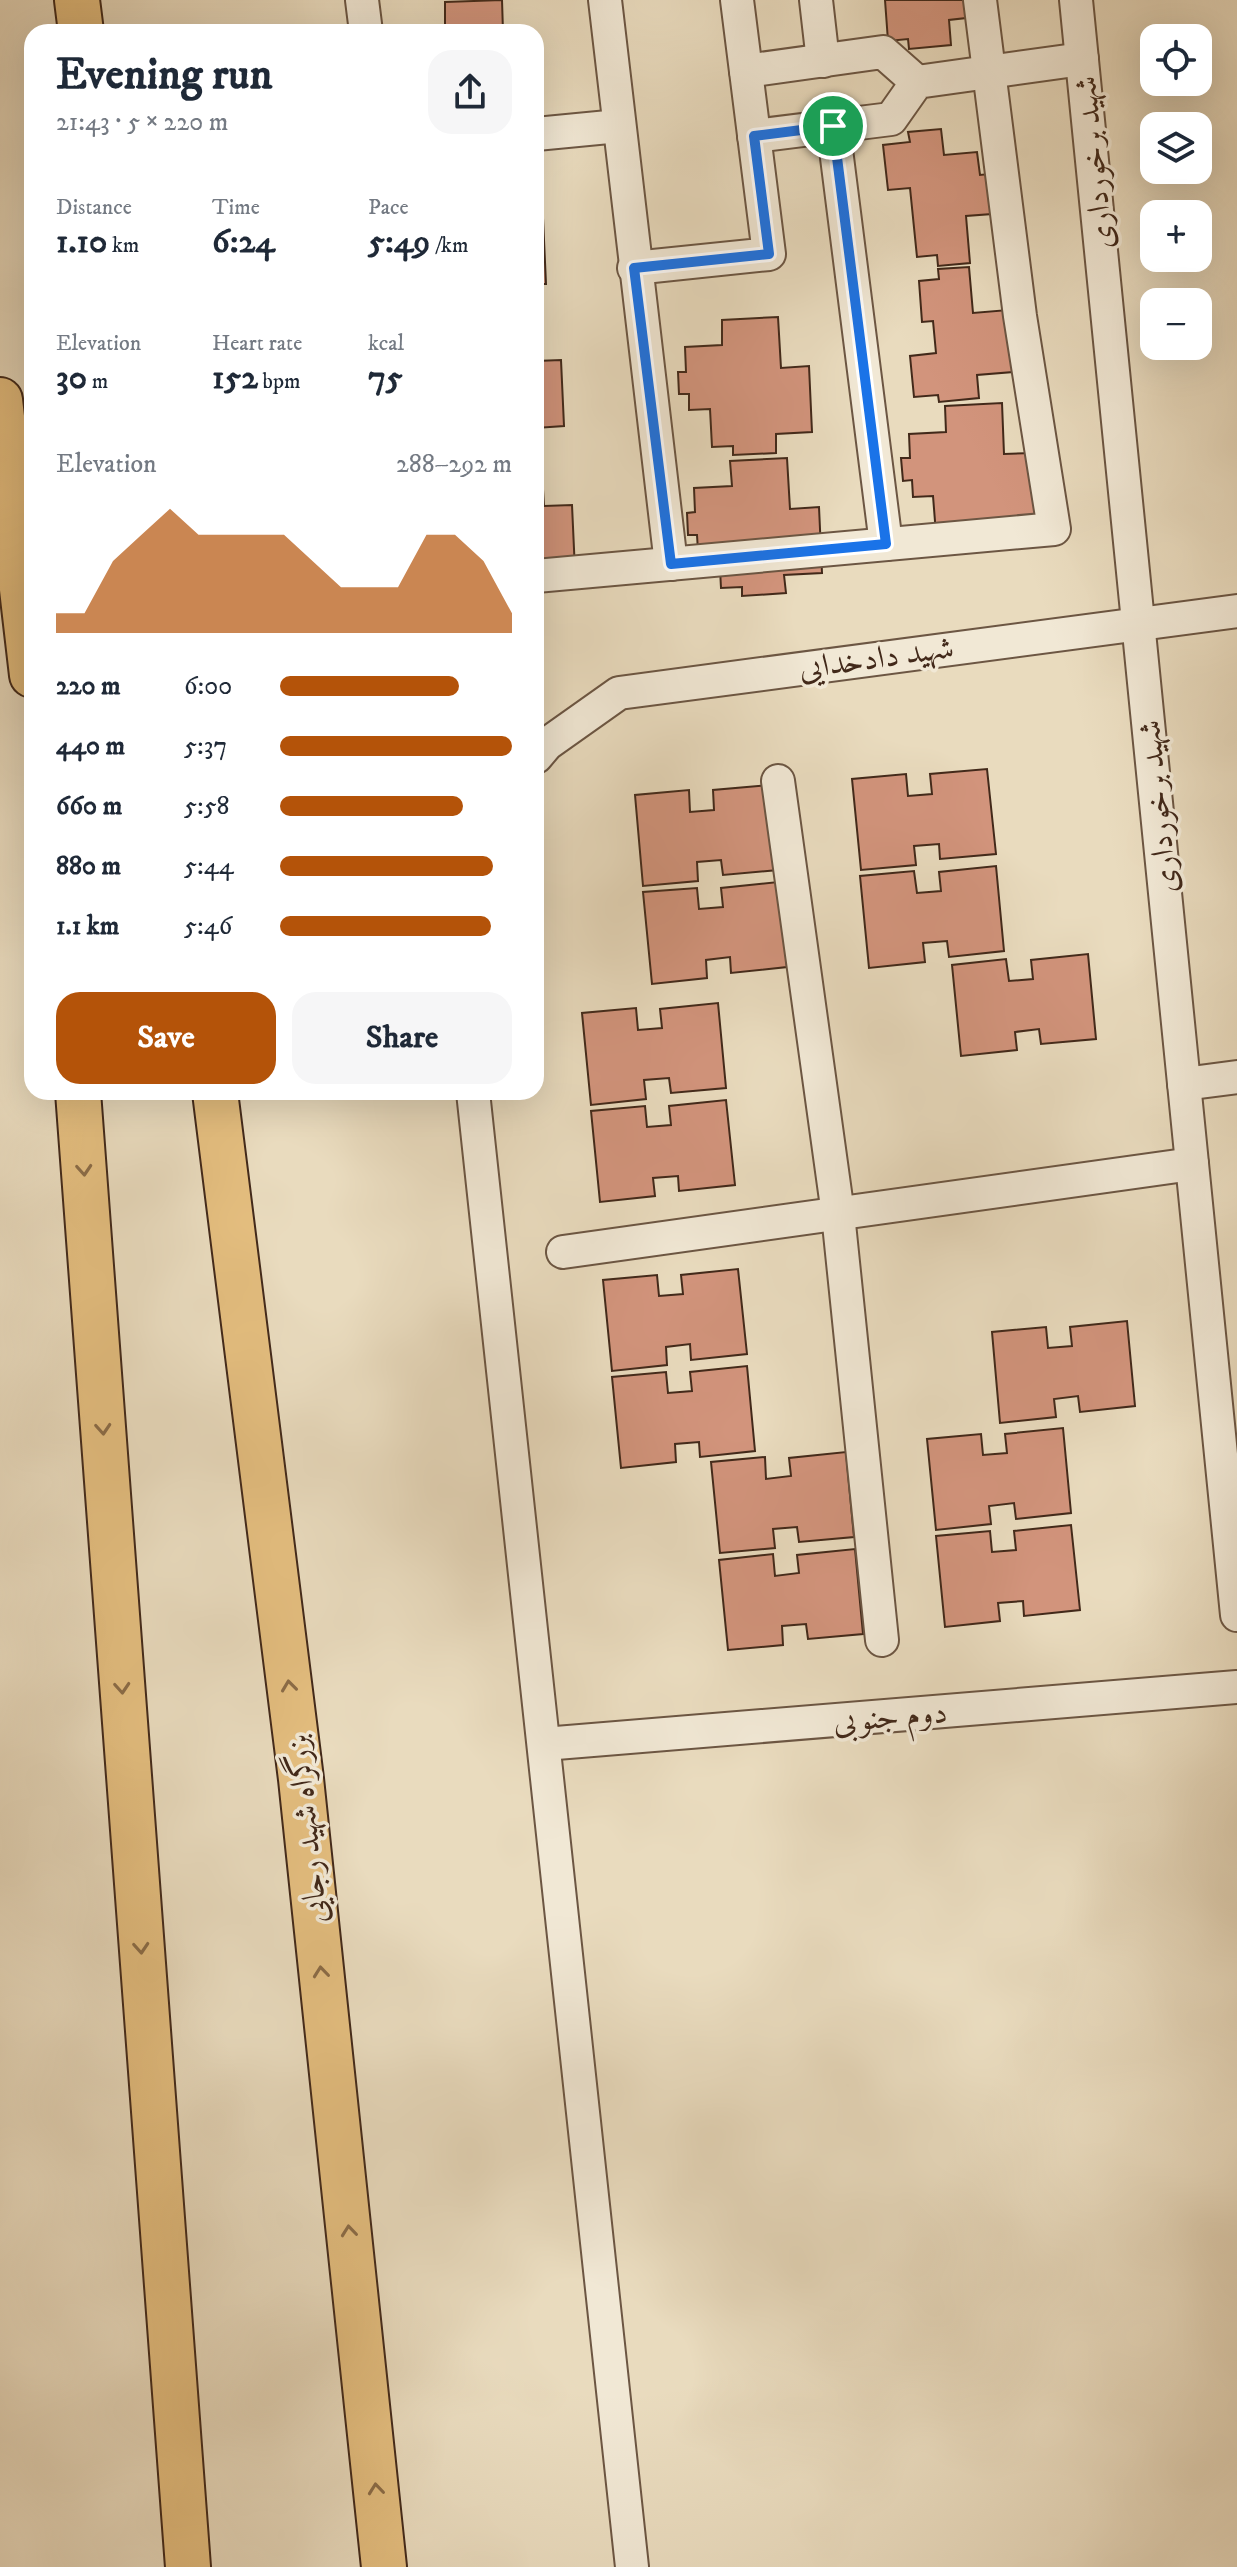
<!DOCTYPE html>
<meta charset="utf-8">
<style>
:root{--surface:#fff;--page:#f6f6f7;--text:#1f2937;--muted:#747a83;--accent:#b45309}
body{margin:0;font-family:"IM FELL DW Pica",Amiri,serif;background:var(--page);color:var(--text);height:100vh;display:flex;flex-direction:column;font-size:30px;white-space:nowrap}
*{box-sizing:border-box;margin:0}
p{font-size:26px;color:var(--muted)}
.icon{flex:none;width:44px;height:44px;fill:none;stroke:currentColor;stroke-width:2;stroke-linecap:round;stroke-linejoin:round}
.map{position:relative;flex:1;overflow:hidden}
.drawer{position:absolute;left:24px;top:24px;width:520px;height:1076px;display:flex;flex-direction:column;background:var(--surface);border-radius:24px;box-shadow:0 8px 32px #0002}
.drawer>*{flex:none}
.controls{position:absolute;left:1140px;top:24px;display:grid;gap:16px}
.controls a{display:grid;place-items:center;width:72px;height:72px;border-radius:16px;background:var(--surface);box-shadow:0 8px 32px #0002;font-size:40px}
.pin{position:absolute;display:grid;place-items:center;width:68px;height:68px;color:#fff;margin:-34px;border:4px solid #fff;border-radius:50%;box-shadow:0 2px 8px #0007}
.round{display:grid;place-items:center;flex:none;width:84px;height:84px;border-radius:24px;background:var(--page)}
.head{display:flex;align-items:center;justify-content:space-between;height:136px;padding:0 32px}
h1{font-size:44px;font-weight:800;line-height:60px}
.metrics{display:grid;grid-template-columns:repeat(3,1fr);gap:12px;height:136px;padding:8px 32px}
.metrics div{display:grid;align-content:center}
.metrics b{font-size:34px;font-weight:800}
.metrics small{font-size:22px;font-weight:400}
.metrics p{font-size:22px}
.chart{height:224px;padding:16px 32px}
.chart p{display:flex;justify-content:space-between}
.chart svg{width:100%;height:144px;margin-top:8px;fill:var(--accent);opacity:.7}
.cta{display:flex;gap:16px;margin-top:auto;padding:16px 32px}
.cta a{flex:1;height:92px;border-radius:24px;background:var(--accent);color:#fff;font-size:32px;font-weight:800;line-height:92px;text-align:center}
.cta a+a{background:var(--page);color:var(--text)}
ul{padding:0 32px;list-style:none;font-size:26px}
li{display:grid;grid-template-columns:128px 96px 1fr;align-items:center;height:60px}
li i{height:20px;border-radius:10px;background:var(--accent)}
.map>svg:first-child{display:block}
.building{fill:#d2947c;stroke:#42291a;stroke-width:2}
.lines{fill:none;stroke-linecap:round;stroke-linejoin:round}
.street-casing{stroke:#6c5643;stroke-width:36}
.highway-casing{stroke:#42291a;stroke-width:48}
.street{stroke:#f1e8d5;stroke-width:32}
.highway{stroke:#e4be7f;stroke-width:44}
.oneway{stroke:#8b6c47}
.route-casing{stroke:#fff;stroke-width:16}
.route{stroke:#1a73e8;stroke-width:10}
.labels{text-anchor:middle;stroke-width:7;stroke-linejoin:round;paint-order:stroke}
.street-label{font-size:32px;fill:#42291a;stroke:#f1e8d5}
</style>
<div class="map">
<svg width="1237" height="2567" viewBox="0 0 1237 2567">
<rect width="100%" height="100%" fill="#e9dbbe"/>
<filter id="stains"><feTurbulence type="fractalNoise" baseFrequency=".0025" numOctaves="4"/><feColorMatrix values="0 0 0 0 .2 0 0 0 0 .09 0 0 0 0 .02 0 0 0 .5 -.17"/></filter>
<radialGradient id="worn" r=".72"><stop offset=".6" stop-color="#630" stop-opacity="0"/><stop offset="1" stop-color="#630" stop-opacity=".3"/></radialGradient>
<!-- building -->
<g class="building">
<path d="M 502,0 L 503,32 L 409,32 L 445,28 L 445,2 Z"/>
<path d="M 885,0 L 982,0 L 984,16 L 949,20 L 951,45 L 909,49 L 908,39 L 888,41 Z"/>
<path d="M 941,129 L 944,155 L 977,152 L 980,175 L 989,174 L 992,214 L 966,216 L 970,263 L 938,266 L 937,255 L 917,257 L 910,188 L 888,190 L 883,145 L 910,142 L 908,132 Z"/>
<path d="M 536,218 L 543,218 L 546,284 L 536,284 Z"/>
<path d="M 969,267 L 973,313 L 1008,310 L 1013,372 L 977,375 L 979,398 L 939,402 L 938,395 L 914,397 L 910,356 L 936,353 L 933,321 L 922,322 L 919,281 L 939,279 L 938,269 Z"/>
<path d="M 778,317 L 781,368 L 809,366 L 812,432 L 776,434 L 776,453 L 733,455 L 733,446 L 712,447 L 710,409 L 689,410 L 689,394 L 679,394 L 678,372 L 686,372 L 685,347 L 722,345 L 722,320 Z"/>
<path d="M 561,360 L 564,426 L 536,428 L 536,361 Z"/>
<path d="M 1002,403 L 1004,454 L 1033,453 L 1036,519 L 936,534 L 933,496 L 913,497 L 912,480 L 903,481 L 901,458 L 910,458 L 909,434 L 946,432 L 945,406 Z"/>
<path d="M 536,456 L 541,456 L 544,506 L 572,505 L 575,571 L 536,591 Z"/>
<path d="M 787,458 L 790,509 L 819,507 L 822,573 L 784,575 L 786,593 L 742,596 L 742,587 L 721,588 L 719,549 L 698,551 L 697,535 L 688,535 L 687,513 L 695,512 L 694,488 L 732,486 L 730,461 Z"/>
<path d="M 987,769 L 996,854 L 940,859 L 939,844 L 914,846 L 916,865 L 861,870 L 852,779 L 906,774 L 908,796 L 932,794 L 930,774 Z"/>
<path d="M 770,785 L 778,870 L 723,875 L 721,860 L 697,862 L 698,881 L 643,886 L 635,795 L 689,790 L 690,812 L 714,810 L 713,790 Z"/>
<path d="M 996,866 L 1004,951 L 949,957 L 947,941 L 923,943 L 925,962 L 869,968 L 860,876 L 914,871 L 917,893 L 941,891 L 939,872 Z"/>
<path d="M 778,882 L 787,967 L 731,973 L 730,957 L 706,960 L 707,978 L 652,984 L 643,892 L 697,888 L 699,909 L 723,907 L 721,888 Z"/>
<path d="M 1088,954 L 1096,1039 L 1041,1044 L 1039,1029 L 1015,1032 L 1017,1050 L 961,1056 L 952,965 L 1006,959 L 1009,981 L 1033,979 L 1031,960 Z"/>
<path d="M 718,1003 L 726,1088 L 671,1093 L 669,1078 L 644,1080 L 646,1099 L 591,1105 L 582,1013 L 636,1008 L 638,1030 L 662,1028 L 660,1009 Z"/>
<path d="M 726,1100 L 735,1185 L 679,1191 L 678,1176 L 653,1178 L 655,1196 L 600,1202 L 591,1111 L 645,1106 L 647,1127 L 671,1125 L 669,1106 Z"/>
<path d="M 738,1269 L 747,1354 L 691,1360 L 690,1344 L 666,1347 L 667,1365 L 612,1371 L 603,1280 L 657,1275 L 659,1296 L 683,1294 L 681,1275 Z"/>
<path d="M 1127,1321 L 1135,1406 L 1080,1412 L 1078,1396 L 1054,1399 L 1056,1417 L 1000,1423 L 992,1332 L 1046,1327 L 1048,1348 L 1072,1346 L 1070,1327 Z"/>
<path d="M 747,1366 L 755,1451 L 700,1457 L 699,1442 L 675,1444 L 676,1462 L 621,1468 L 612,1377 L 666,1372 L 668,1393 L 692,1391 L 690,1372 Z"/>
<path d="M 1063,1428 L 1071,1513 L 1016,1519 L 1014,1503 L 989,1506 L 991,1524 L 936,1530 L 927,1439 L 981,1434 L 983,1455 L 1007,1453 L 1005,1434 Z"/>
<path d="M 846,1452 L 854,1537 L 799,1542 L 797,1527 L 773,1529 L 775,1548 L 720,1553 L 711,1462 L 765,1457 L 766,1479 L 791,1476 L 789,1458 Z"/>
<path d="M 1071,1525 L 1080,1610 L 1024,1616 L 1023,1601 L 998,1603 L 1000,1621 L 945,1627 L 936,1536 L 990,1531 L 992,1552 L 1016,1550 L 1014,1531 Z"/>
<path d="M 855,1549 L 863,1634 L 808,1639 L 806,1624 L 782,1626 L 783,1645 L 728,1650 L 719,1560 L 773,1554 L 775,1576 L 799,1573 L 797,1555 Z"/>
</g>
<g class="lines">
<!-- street casing -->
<g class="street-casing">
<g id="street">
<path d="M 362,0 L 366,32"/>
<path d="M 605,0 L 671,564"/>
<path d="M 816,0 L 823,61"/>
<path d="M 1076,0 L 1237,1615"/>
<path d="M 746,71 L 883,52 L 917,82"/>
<path d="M 833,126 L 886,544"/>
<path d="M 536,134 L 619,126"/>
<path d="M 754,136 L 891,119 L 917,82 L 1082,59"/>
<path d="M 634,268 L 769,254 L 737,0"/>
<path d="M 536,576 L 1054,529 L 1020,316 L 980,0"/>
<path d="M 536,757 L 547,744 L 619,693 L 1237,611"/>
<path d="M 778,781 L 838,1214 L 882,1640"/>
<path d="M 1184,1084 L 1237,1077"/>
<path d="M 473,1092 L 632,2567"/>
<path d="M 563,1252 L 1192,1164"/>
<path d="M 544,1744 L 1237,1687"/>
</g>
</g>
<!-- highway casing -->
<g class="highway-casing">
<g id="highway">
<path d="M 77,0 L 81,32"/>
<path d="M 0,400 L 32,675"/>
<path d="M 78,1092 L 188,2567"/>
<path d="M 215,1092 L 301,1779 L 384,2567"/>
</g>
</g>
<!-- street -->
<use href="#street" class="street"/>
<!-- highway -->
<use href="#highway" class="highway"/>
</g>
<!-- one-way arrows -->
<defs><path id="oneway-chevron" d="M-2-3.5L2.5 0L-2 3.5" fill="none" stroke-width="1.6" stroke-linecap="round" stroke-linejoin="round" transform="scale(2)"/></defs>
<g class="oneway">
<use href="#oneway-chevron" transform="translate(84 1170) rotate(86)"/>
<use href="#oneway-chevron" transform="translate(103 1429) rotate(86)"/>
<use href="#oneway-chevron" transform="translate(289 1686) rotate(-97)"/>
<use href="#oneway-chevron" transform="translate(122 1688) rotate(86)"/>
<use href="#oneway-chevron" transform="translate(141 1948) rotate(86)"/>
<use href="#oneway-chevron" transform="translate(321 1972) rotate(-96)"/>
<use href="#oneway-chevron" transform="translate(349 2231) rotate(-96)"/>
<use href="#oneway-chevron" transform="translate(376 2489) rotate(-96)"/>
</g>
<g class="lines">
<!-- route casing -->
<g class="route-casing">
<path id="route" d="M 833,126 L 886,544 L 671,564 L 634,268 L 769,254 L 754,136 Z"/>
</g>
<!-- route -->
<use href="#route" class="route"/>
</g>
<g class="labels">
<!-- street labels -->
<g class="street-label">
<text transform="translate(1093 163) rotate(-96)" y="11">شهید برخورداری</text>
<text transform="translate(876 657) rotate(-8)" y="11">شهید دادخدایی</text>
<text transform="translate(1157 807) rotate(-96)" y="11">شهید برخورداری</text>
<text transform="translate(890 1716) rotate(-5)" y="11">دوم جنوبی</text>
<text transform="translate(306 1829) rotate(-96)" y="11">بزرگراه شهید رجایی</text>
</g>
</g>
<rect width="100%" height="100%" filter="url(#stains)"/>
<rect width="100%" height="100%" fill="url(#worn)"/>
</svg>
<div class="controls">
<a><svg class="icon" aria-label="locate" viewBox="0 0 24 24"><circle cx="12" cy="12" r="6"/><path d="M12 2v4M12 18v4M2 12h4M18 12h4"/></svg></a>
<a><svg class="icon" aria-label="layers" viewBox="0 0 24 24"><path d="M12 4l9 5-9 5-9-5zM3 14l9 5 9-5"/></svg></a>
<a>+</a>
<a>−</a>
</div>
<div class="pin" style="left:833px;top:126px;background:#1e9e55"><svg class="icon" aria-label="arrive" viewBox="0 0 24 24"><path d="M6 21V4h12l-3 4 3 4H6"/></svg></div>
<section class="drawer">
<div class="head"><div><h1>Evening run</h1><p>21:43 · 5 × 220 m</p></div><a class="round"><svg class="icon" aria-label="share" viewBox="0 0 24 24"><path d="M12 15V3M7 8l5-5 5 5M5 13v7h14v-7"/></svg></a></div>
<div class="metrics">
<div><p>Distance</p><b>1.10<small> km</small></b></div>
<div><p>Time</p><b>6:24</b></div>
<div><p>Pace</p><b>5:49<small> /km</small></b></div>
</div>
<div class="metrics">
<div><p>Elevation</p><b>30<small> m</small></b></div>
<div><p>Heart rate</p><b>152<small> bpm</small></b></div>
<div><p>kcal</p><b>75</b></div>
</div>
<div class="chart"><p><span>Elevation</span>288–292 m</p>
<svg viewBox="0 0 160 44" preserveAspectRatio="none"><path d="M0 44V38L10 38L20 22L30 14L40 6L50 14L60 14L70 14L80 14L90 22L100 30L110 30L120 30L130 14L140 14L150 22L160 38V44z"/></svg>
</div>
<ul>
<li><b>220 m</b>6:00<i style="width:77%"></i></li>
<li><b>440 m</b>5:37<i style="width:100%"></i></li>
<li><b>660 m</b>5:58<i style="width:79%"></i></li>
<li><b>880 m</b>5:44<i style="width:92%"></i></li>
<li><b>1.1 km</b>5:46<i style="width:91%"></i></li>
</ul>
<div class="cta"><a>Save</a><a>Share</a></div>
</section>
</div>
